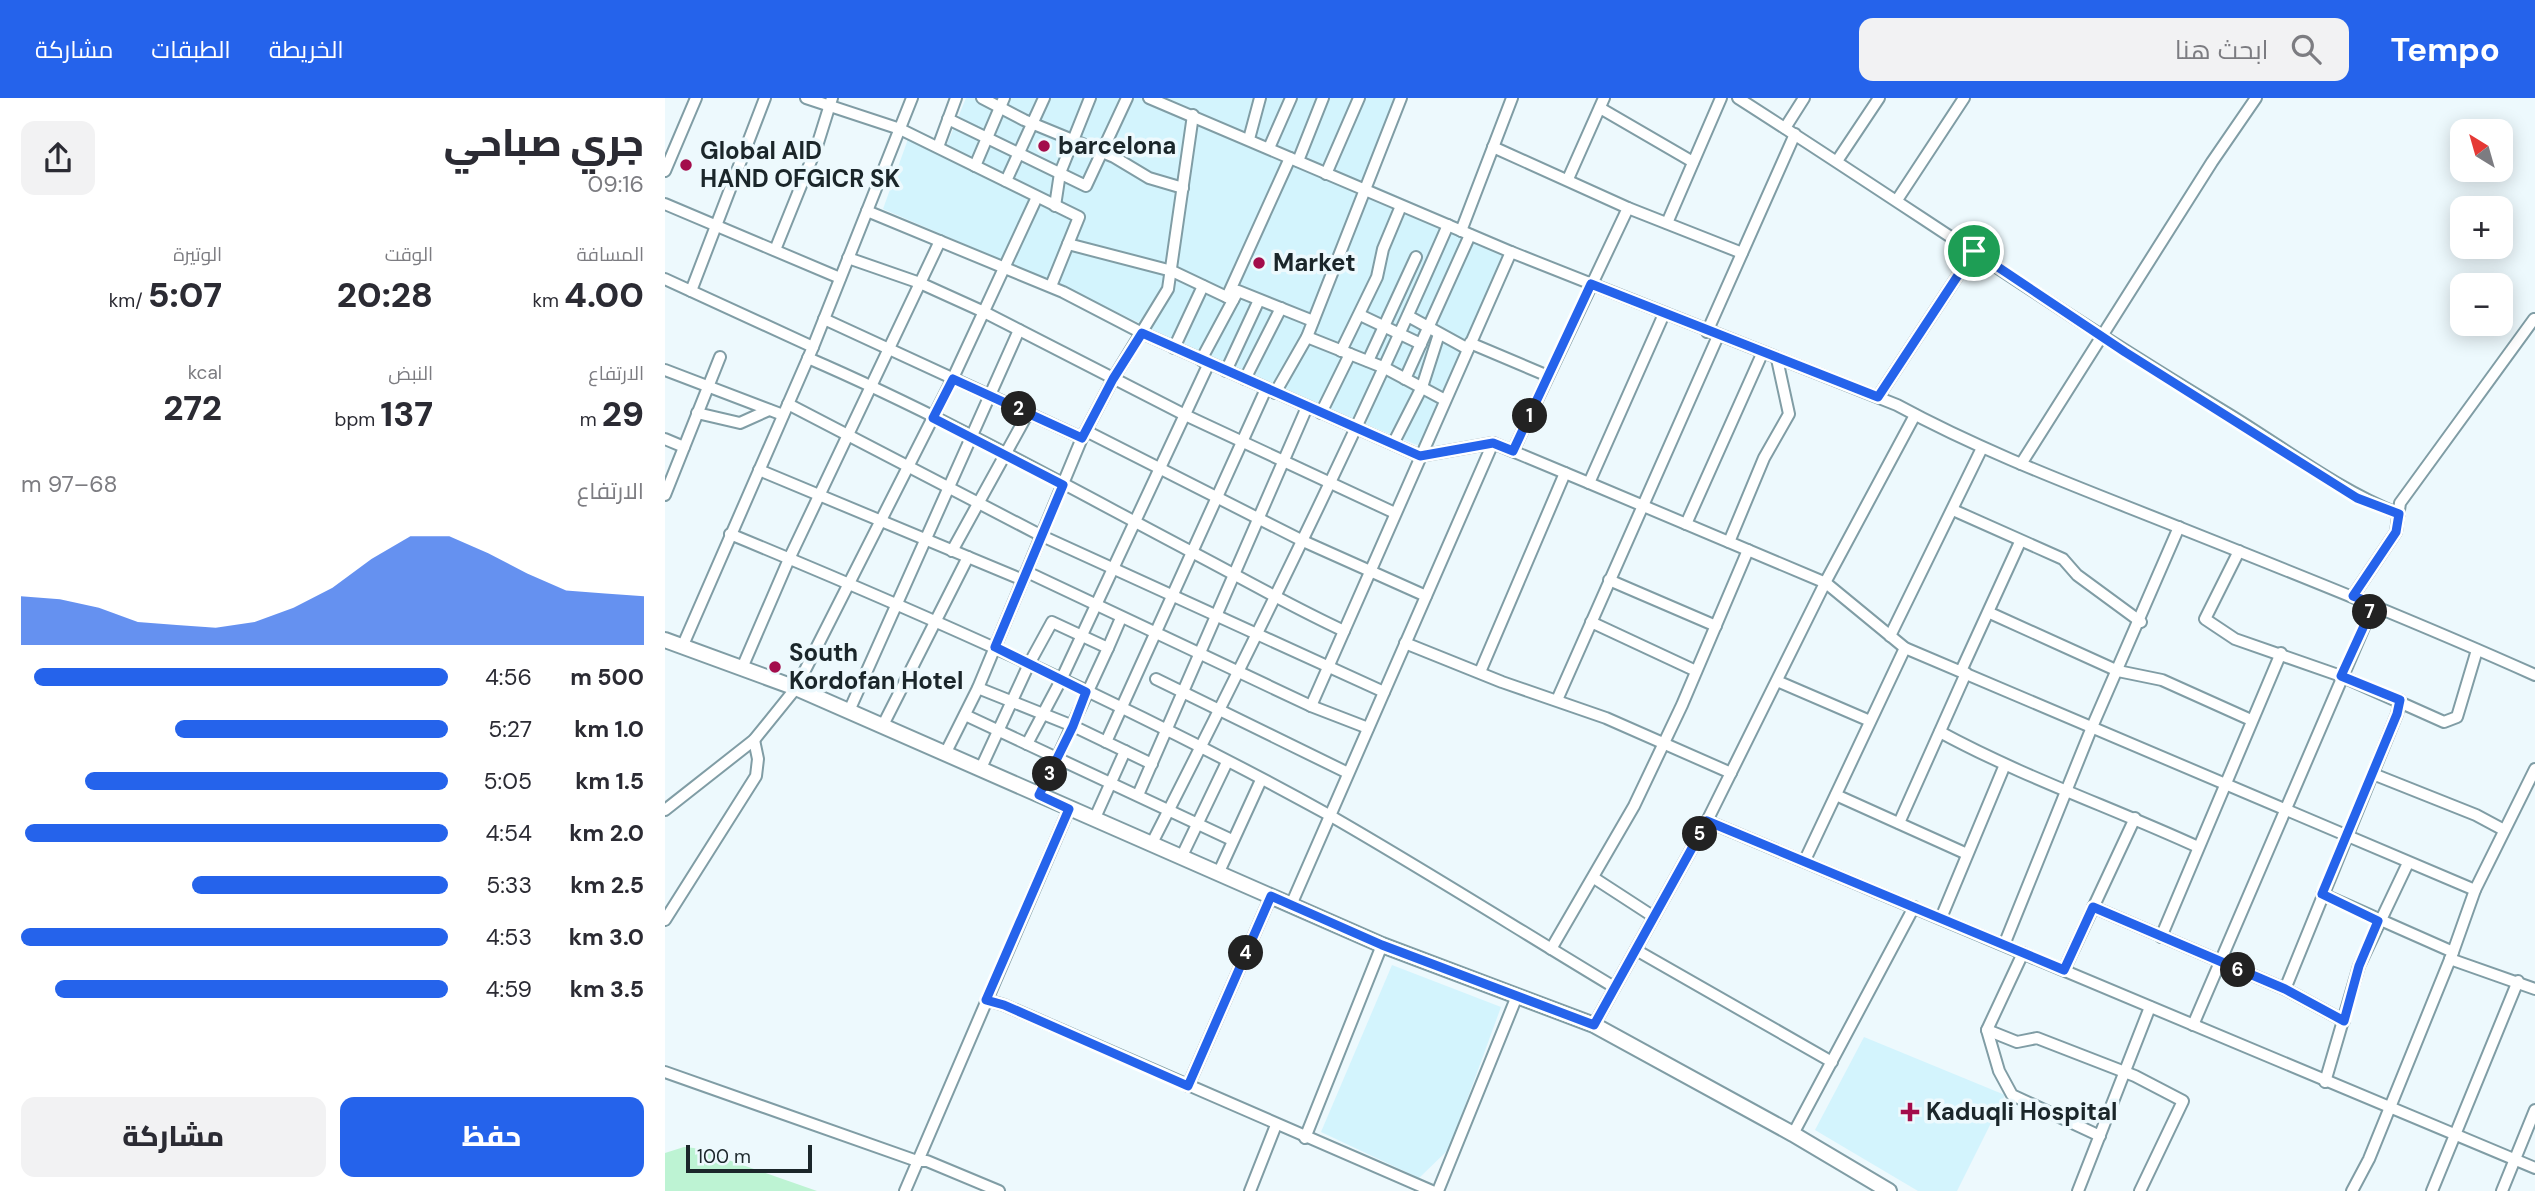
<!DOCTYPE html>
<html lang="ar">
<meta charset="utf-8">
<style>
:root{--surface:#fff;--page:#f2f2f3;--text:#2b2b33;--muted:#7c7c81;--accent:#2563eb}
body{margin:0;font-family:"DM Sans",Cairo,sans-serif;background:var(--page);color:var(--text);direction:rtl;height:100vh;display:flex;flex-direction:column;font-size:26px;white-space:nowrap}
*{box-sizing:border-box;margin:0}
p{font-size:23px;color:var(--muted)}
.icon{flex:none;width:38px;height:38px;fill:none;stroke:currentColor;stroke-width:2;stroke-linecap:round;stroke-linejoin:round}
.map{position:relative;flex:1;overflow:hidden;direction:ltr}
.drawer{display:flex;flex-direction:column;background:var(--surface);width:665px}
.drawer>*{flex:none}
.needle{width:46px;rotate:323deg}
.fabs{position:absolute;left:1785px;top:21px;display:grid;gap:14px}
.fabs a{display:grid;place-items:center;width:63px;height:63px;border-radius:14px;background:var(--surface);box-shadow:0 4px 18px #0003;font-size:35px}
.scale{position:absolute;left:21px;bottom:18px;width:126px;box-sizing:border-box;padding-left:7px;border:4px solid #1b262a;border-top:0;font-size:19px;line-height:24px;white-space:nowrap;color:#1b262a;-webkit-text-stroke:5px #edf9fd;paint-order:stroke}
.pin{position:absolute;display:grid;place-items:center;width:60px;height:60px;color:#fff;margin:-30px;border:4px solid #fff;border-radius:50%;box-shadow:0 2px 7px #0007}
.km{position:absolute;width:35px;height:35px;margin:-18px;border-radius:50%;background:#222;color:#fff;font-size:19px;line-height:35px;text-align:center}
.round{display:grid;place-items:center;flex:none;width:74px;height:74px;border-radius:14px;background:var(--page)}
.summary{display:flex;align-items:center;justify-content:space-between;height:119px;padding:0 21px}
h1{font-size:38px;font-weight:800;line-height:52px}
.metrics{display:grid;grid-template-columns:repeat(3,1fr);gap:10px;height:119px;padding:7px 21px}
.metrics div{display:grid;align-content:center}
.metrics b{font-size:35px;font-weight:800}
.metrics small{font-size:19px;font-weight:400}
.metrics p{font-size:19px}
.chart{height:196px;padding:14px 21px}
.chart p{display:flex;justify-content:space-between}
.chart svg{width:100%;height:126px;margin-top:7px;fill:var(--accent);opacity:.7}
.cta{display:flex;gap:14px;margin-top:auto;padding:14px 21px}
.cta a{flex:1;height:80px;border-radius:14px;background:var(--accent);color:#fff;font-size:28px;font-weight:800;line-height:80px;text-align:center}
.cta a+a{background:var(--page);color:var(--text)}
ul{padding:0 21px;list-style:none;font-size:23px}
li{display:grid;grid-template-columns:112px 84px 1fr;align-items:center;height:52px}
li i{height:18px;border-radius:9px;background:var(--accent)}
header{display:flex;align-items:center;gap:42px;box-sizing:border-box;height:98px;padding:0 35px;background:var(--accent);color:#fff}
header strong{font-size:33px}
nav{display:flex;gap:38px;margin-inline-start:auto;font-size:24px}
.search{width:490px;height:63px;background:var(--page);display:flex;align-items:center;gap:18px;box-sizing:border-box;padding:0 24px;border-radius:14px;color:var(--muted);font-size:26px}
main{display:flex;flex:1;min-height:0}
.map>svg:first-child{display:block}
.built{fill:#d3f4fd}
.pitch{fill:#bdf3d3}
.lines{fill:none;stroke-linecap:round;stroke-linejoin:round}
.minor-casing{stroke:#809da5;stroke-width:14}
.major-casing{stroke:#809da5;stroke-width:18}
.minor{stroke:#fff;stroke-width:10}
.major{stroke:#fff;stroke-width:14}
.route-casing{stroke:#fff;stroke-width:14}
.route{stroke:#2563eb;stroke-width:9}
.poi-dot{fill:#a30c4b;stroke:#edf9fd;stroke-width:2.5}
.labels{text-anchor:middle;stroke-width:7;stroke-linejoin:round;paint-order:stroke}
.poi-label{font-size:24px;font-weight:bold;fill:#1b262a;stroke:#edf9fd;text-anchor:start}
</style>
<header>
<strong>Tempo</strong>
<div class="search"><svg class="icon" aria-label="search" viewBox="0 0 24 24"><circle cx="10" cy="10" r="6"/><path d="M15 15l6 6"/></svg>ابحث هنا</div>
<nav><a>الخريطة</a><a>الطبقات</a><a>مشاركة</a></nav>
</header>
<main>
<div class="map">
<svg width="1870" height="1093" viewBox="0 0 1870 1093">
<rect width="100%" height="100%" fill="#edf9fd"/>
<!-- built -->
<g class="built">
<path d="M 301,0 L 743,0 L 708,87 L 853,152 L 764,352 L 576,275 L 411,194 L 218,111 L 243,41 L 278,56 Z"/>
<path d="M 727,867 L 836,909 L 784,1051 L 754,1080 L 656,1034 Z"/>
<path d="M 1199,939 L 1340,997 L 1292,1093 L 1253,1093 L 1150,1032 Z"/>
</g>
<!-- pitch -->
<path class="pitch" d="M 19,1049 L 29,1050 L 152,1093 L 0,1093 L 0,1055 Z"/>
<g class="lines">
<!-- minor casing -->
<g class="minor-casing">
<g id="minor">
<path d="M 141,0 L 235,31 L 414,119 L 386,188"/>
<path d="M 317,0 L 359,22 L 449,59 L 484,80 L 518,90"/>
<path d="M 484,0 L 846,154 L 1232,307 C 1324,357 1421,392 1518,431 C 1636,478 1754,525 1870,577"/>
<path d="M 1073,0 C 1236,104 1395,215 1560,314 C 1618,349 1671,391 1734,416"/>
<path d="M 935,10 L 1028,64"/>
<path d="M 283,21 L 421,88 L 462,0"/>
<path d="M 1120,30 L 1139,0"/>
<path d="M 584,41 L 595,0"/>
<path d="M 273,49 L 291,0"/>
<path d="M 828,49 L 963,110 L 1077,155"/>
<path d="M 604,50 L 626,0"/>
<path d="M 633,63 L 658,0"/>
<path d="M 1172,63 L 1214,0"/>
<path d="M 310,68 L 339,0"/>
<path d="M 0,73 L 31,0"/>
<path d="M 661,76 L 694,0"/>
<path d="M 903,81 L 939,0"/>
<path d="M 341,83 L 379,0"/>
<path d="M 1232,102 L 1299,0"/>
<path d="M 0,106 L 175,180"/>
<path d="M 390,108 L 395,75 L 425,0"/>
<path d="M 202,113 L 398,194 L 477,235 L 755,358 L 828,345 L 924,385 L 1161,485 L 1240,550 L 1810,792"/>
<path d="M 1002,125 L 1056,0"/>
<path d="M 796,133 L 847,0"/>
<path d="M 403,146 L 507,173 L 568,202"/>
<path d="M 110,152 L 152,48 L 167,0"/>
<path d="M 183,160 L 255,185 L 319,214 L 520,317 L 730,415"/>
<path d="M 0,181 L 148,249"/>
<path d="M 26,193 L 100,0"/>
<path d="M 562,199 L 625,60"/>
<path d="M 695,217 L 756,246"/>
<path d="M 743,218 L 803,251"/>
<path d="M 159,221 L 417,340"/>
<path d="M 1042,234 L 1130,36"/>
<path d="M 642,239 L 720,270 L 780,302"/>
<path d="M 805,245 L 883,278"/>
<path d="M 509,250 L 538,188"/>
<path d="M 676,253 L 712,179 L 718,151 L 736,108"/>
<path d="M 143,260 C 273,316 398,386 523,452 C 575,479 625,508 679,533"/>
<path d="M 536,262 L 573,193 L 648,223"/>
<path d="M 703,263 L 751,159"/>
<path d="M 0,272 L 118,317"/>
<path d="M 561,273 L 594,202"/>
<path d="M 580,281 L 616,210"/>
<path d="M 740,281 L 805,137"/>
<path d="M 610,295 L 642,239 L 736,0"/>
<path d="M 1213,299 L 1309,153"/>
<path d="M 123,306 L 377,438 L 719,594"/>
<path d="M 32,315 L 75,325 L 104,312"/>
<path d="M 656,315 L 685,256"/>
<path d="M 421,333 L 638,443 L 761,498"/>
<path d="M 0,341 L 19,349"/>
<path d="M 728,346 L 757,289 L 774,236"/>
<path d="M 848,353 L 963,110"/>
<path d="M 1356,366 L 1547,64 L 1591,0"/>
<path d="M 94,372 L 358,482"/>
<path d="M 924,385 L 999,216"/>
<path d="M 0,397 L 55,259"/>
<path d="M 1288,412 L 1398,461 L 1412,477 L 1476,524"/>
<path d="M 1021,426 L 1097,256"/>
<path d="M 65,436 C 269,520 471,610 664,717 C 760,772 854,832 949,889"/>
<path d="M 1064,444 L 1099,360 L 1124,316 L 1112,261"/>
<path d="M 287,453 L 363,315"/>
<path d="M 1574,453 L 1540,521 L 1570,541 L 1676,578 L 1779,624 L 1792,619 L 1812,552"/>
<path d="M 362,474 L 646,608 L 703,630"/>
<path d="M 944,482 L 1051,528"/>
<path d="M 1688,498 L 1731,434 L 1735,405 L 1869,221"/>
<path d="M 1325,515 L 1453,573 L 1497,582 L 1586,622"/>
<path d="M 926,524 L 1031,573"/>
<path d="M 1225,538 L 1317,350"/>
<path d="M 740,545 L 837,584 L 941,620 L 1066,675"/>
<path d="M 18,547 L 148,249 L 247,0"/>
<path d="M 443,550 L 456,520"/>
<path d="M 77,570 L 124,461 L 275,143"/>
<path d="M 1296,573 L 1355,444"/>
<path d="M 815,574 L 900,375"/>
<path d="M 491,581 L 683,675"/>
<path d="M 1112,583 L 1205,623"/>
<path d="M 313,590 L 408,628 L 487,666"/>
<path d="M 892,602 L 1053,238"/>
<path d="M 646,608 L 846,154"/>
<path d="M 184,613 L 354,232"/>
<path d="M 300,617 L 567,742"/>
<path d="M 218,627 L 303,459"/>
<path d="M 1275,634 C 1360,680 1446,709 1533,749"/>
<path d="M 441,644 L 601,291"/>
<path d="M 362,646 L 396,582 L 544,265"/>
<path d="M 281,654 L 313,590 L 417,340 L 448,281 L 503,191 L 528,17"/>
<path d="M 316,670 L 364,566 L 387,524 L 443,550 L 375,697"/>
<path d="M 1708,676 L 1811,717 L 1839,732"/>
<path d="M 473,697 L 642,309"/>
<path d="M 1171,697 L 1302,756"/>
<path d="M 0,712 L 89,642 L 131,590 L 288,280 L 372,99"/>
<path d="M 429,722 L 460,653"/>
<path d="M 1042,723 L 1870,1070"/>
<path d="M 1234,725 L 1301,575"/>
<path d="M 486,747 C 590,543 691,337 783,127"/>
<path d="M 516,760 L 562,664"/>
<path d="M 1140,762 L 1240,550"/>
<path d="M 553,776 L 596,682"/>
<path d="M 929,780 L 989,819"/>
<path d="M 1657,796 L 1788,854"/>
<path d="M 626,807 L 828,345"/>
<path d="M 1428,809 L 1620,891 L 1679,923"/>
<path d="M 1276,820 L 1339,669"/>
<path d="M 0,822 L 91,678 L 93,661 L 89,642"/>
<path d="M 1496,839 L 1616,555"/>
<path d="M 1339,847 L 1427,629 L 1514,429"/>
<path d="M 886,851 L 969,708 L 1017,607 L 1083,452"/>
<path d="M 971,852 L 1167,964"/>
<path d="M 1358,855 L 1322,932 L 1334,973 L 1347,997 L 1435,1038"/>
<path d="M 1785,861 L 1870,891"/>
<path d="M 1399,872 L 1470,720"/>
<path d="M 1620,891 L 1732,616 L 1735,602"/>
<path d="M 322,902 L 339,907 L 767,1093"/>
<path d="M 929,927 L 1042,723 L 1162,481 L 1250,317"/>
<path d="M 1528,927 L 1709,506"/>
<path d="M 1322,932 L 1352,944 L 1372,940 L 1470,978 L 1518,1003 L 1475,1093"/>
<path d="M 0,974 L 252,1063 L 262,1063 L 334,1093"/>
<path d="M 1660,984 L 1694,868 L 1743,765"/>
<path d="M 523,988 L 606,798"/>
<path d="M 1128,1036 L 1249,809"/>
<path d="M 640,1040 L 717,847"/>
<path d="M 240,1093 L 404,711"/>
<path d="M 585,1093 L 611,1027"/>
<path d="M 773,1093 L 852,898"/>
<path d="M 1413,1093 L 1485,909"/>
<path d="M 1687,1093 L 1704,1061 L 1788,854 L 1810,792 L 1870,671"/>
<path d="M 1767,1093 L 1853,883"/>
<path d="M 1837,1093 L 1870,1012"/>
</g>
</g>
<!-- major casing -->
<g class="major-casing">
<path id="major" d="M 0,542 L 131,590 L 717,847 L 929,927 L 1128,1036 L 1224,1093"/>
</g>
<!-- minor -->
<use href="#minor" class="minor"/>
<!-- major -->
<use href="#major" class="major"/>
</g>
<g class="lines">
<!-- route casing -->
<g class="route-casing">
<path id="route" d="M 1309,153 L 1460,254 L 1692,400 L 1734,416 L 1731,434 L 1688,498 L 1709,506 L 1676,578 L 1735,602 L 1732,616 L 1657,796 L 1713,823 L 1694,868 L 1679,923 L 1620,891 L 1428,809 L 1399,872 L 1042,723 L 929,927 L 717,847 L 606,798 L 523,988 L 339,907 L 321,902 L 404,711 L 374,697 L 408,628 L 421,594 L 330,549 L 398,387 L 268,320 L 288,281 L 417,340 L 448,281 L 477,235 L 755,358 L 828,345 L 848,353 L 926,186 L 1213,299 Z"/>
</g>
<!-- route -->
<use href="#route" class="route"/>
</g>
<!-- markers -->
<g class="poi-dot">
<circle cx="379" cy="48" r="7"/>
<circle cx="21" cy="67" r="7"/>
<circle cx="594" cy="165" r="7"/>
<circle cx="110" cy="569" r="7"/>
<path d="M1241.5 1003.5h7v7h7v7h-7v7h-7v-7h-7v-7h7z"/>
</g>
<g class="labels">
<!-- poi labels -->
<g class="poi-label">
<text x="393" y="56">barcelona</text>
<text x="35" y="61">Global AID<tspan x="35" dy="28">HAND OFGICR SK</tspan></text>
<text x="608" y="173">Market</text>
<text x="124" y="563">South<tspan x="124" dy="28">Kordofan Hotel</tspan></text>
<text x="1261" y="1022">Kaduqli Hospital</text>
</g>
</g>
</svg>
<div class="fabs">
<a><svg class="needle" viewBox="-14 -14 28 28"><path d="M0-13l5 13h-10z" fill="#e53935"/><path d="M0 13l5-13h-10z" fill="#7c7c81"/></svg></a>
<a>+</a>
<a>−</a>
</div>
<div class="scale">100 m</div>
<div class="pin" style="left:1309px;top:153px;background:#1e9e55"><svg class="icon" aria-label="arrive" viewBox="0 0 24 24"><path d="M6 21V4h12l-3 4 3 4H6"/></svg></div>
<b class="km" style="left:865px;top:318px">1</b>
<b class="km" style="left:354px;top:311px">2</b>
<b class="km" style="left:385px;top:676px">3</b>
<b class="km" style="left:581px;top:855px">4</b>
<b class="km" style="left:1035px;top:736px">5</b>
<b class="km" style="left:1573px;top:872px">6</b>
<b class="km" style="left:1705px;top:514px">7</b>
</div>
<section class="drawer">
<div class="summary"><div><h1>جري صباحي</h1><p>09:16</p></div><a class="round"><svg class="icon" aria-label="share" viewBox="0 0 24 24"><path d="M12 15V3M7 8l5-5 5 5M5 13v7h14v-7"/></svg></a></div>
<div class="metrics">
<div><p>المسافة</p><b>4.00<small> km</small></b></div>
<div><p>الوقت</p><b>20:28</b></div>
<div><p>الوتيرة</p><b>5:07<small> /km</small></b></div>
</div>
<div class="metrics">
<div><p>الارتفاع</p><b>29<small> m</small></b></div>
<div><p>النبض</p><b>137<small> bpm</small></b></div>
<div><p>kcal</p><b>272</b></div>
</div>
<div class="chart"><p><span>الارتفاع</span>68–97 m</p>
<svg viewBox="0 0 160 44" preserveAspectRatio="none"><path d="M0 44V27L10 28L20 31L30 36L40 37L50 38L60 36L70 31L80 24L90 14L100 6L110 6L120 12L130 19L140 25L150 26L160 27V44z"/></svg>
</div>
<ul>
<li><b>500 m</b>4:56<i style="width:97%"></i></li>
<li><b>1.0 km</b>5:27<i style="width:64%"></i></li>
<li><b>1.5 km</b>5:05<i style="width:85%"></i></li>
<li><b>2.0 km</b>4:54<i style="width:99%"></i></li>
<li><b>2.5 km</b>5:33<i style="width:60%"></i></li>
<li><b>3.0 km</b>4:53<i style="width:100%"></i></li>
<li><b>3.5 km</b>4:59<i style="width:92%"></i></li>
</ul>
<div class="cta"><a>حفظ</a><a>مشاركة</a></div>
</section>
</main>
